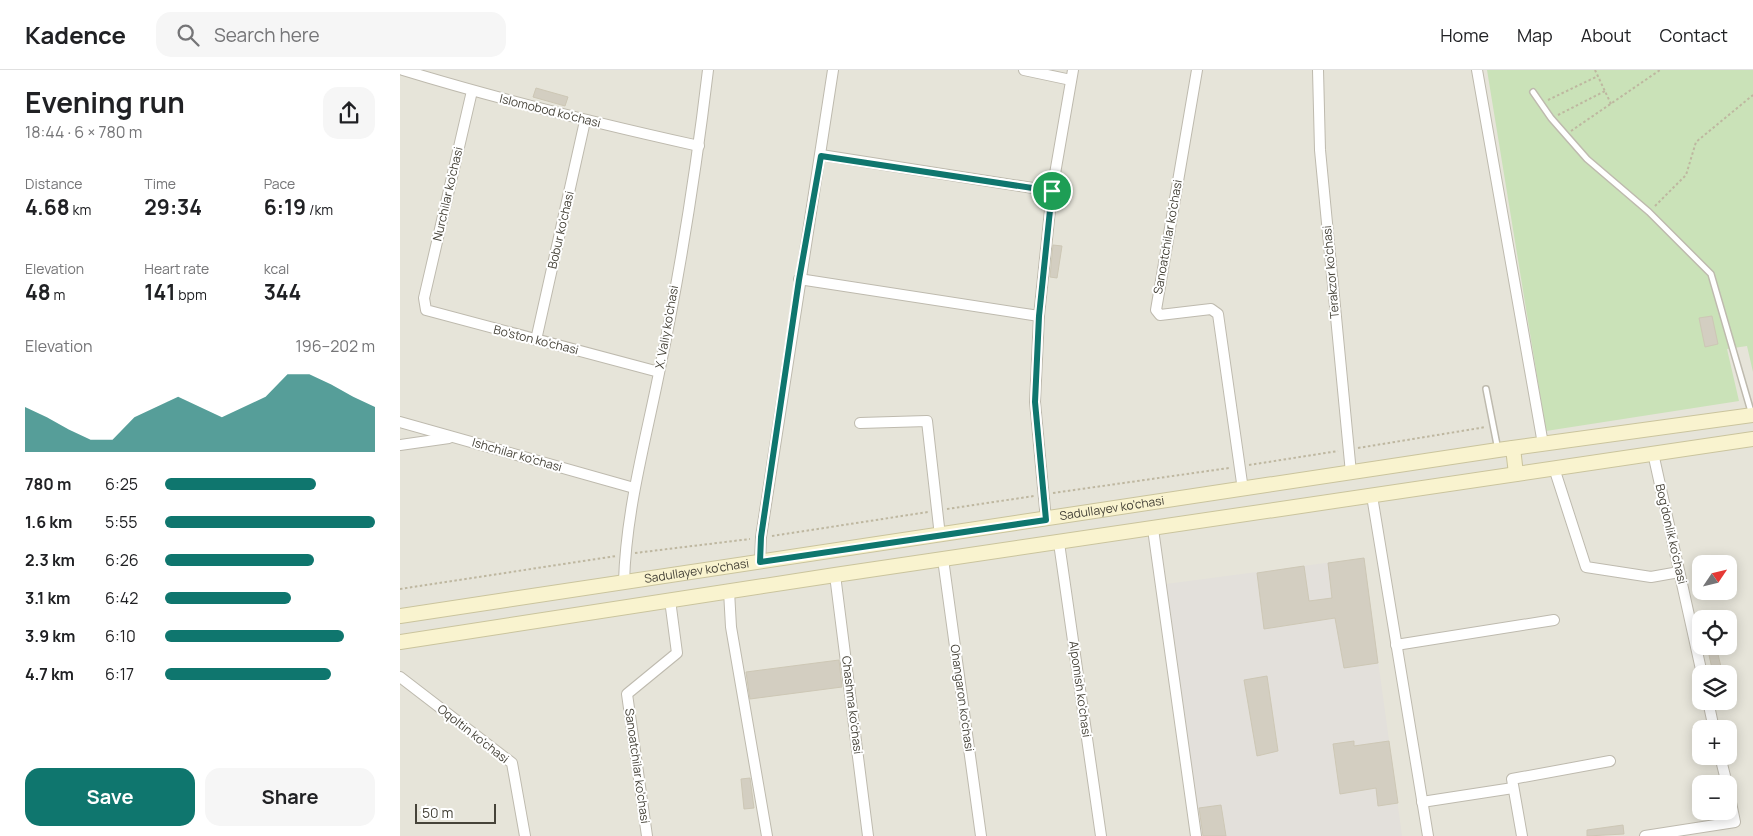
<!DOCTYPE html>
<meta charset="utf-8">
<style>
:root{--surface:#fff;--page:#f6f6f6;--text:#202124;--muted:#757577;--line:#e0e0e0;--accent:#0f766e}
body{margin:0;font-family:Manrope,sans-serif;background:var(--page);color:var(--text);height:100vh;display:flex;flex-direction:column;font-size:19px;white-space:nowrap}
*{box-sizing:border-box;margin:0}
p{font-size:16px;color:var(--muted)}
.icon{flex:none;width:28px;height:28px;fill:none;stroke:currentColor;stroke-width:2;stroke-linecap:round;stroke-linejoin:round}
.map{position:relative;flex:1;overflow:hidden}
.side{display:flex;flex-direction:column;background:var(--surface);width:400px}
.side>*{flex:none}
.needle{width:32px;rotate:55deg}
.fabs{position:absolute;left:1292px;top:485px;display:grid;gap:10px}
.fabs a{display:grid;place-items:center;width:45px;height:45px;border-radius:10px;background:var(--surface);box-shadow:0 2px 12px #0003;font-size:25px}
.scale{position:absolute;left:15px;bottom:12px;width:81px;box-sizing:border-box;padding-left:5px;border:2px solid #464339;border-top:0;font-size:14px;line-height:18px;white-space:nowrap;color:#464339;-webkit-text-stroke:4px #fff;paint-order:stroke}
.pin{position:absolute;display:grid;place-items:center;width:42px;height:42px;color:#fff;margin:-21px;border:2px solid #fff;border-radius:50%;box-shadow:0 1px 5px #0007}
.round{display:grid;place-items:center;flex:none;width:52px;height:52px;border-radius:15px;background:var(--page)}
.overview{display:flex;align-items:center;justify-content:space-between;height:85px;padding:0 25px}
h1{font-size:28px;font-weight:700;line-height:38px}
.stats{display:grid;grid-template-columns:repeat(3,1fr);gap:8px;height:85px;padding:5px 25px}
.stats div{display:grid;align-content:center}
.stats b{font-size:21px;font-weight:700}
.stats small{font-size:14px;font-weight:400}
.stats p{font-size:14px}
.chart{height:140px;padding:10px 25px}
.chart p{display:flex;justify-content:space-between}
.chart svg{width:100%;height:90px;margin-top:5px;fill:var(--accent);opacity:.7}
.button{display:flex;gap:10px;margin-top:auto;padding:10px 25px}
.button a{flex:1;height:58px;border-radius:15px;background:var(--accent);color:#fff;font-size:20px;font-weight:700;line-height:58px;text-align:center}
.button a+a{background:var(--page);color:var(--text)}
ul{padding:0 25px;list-style:none;font-size:16px}
li{display:grid;grid-template-columns:80px 60px 1fr;align-items:center;height:38px}
li i{height:12px;border-radius:6px;background:var(--accent)}
header{display:flex;align-items:center;gap:30px;box-sizing:border-box;height:70px;padding:0 25px;background:var(--surface);border-bottom:1px solid var(--line)}
header strong{font-size:24px}
nav{display:flex;gap:28px;margin-inline-start:auto;font-size:18px}
.search{width:350px;height:45px;background:var(--page);display:flex;align-items:center;gap:12px;box-sizing:border-box;padding:0 18px;border-radius:15px;color:var(--muted);font-size:19px}
main{display:flex;flex:1;min-height:0}
.map>svg:first-child{display:block}
.residential{fill:#e6e4d9;fill-rule:evenodd}
.industrial{fill:#e3e0db}
.green{fill:#cae2b8}
.building{fill:#d3cec1;stroke:#cdc7b5}
.lines{fill:none;stroke-linecap:round;stroke-linejoin:round}
.lane-casing{stroke:#bebaae;stroke-width:8}
.street-casing{stroke:#bebaae;stroke-width:12}
.secondary-casing{stroke:#cac49d;stroke-width:16}
.path{stroke:#beb7a0;stroke-width:2;stroke-dasharray:2.5 2.5;stroke-linecap:butt}
.lane{stroke:#fff;stroke-width:5}
.street{stroke:#fff;stroke-width:10}
.secondary{stroke:#f9f3cf;stroke-width:14}
.route-casing{stroke:#fff;stroke-width:10}
.route{stroke:#0f766e;stroke-width:6}
.labels{text-anchor:middle;stroke-width:4;stroke-linejoin:round;paint-order:stroke}
.street-label{font-size:12px;fill:#464339;stroke:#fff}
</style>
<header>
<strong>Kadence</strong>
<div class="search"><svg class="icon" aria-label="search" viewBox="0 0 24 24"><circle cx="10" cy="10" r="6"/><path d="M15 15l6 6"/></svg>Search here</div>
<nav><a>Home</a><a>Map</a><a>About</a><a>Contact</a></nav>
</header>
<main>
<section class="side">
<div class="overview"><div><h1>Evening run</h1><p>18:44 · 6 × 780 m</p></div><a class="round"><svg class="icon" aria-label="share" viewBox="0 0 24 24"><path d="M12 15V3M7 8l5-5 5 5M5 13v7h14v-7"/></svg></a></div>
<div class="stats">
<div><p>Distance</p><b>4.68<small> km</small></b></div>
<div><p>Time</p><b>29:34</b></div>
<div><p>Pace</p><b>6:19<small> /km</small></b></div>
</div>
<div class="stats">
<div><p>Elevation</p><b>48<small> m</small></b></div>
<div><p>Heart rate</p><b>141<small> bpm</small></b></div>
<div><p>kcal</p><b>344</b></div>
</div>
<div class="chart"><p><span>Elevation</span>196–202 m</p>
<svg viewBox="0 0 160 44" preserveAspectRatio="none"><path d="M0 44V22L10 27L20 33L30 38L40 38L50 27L60 22L70 17L80 22L90 27L100 22L110 17L120 6L130 6L140 11L150 17L160 22V44z"/></svg>
</div>
<ul>
<li><b>780 m</b>6:25<i style="width:72%"></i></li>
<li><b>1.6 km</b>5:55<i style="width:100%"></i></li>
<li><b>2.3 km</b>6:26<i style="width:71%"></i></li>
<li><b>3.1 km</b>6:42<i style="width:60%"></i></li>
<li><b>3.9 km</b>6:10<i style="width:85%"></i></li>
<li><b>4.7 km</b>6:17<i style="width:79%"></i></li>
</ul>
<div class="button"><a>Save</a><a>Share</a></div>
</section>
<div class="map">
<svg width="1353" height="766" viewBox="0 0 1353 766">
<rect width="100%" height="100%" fill="#f3f1ea"/>
<!-- residential -->
<path class="residential" d="M 0,0 L 1353,0 L 1353,766 L 0,766 ZM 1301,494 L 1329,494 L 1329,521 L 1301,521 ZM 1301,549 L 1329,549 L 1329,576 L 1301,576 ZM 1301,604 L 1329,604 L 1329,631 L 1301,631 ZM 1301,659 L 1329,659 L 1329,686 L 1301,686 ZM 1301,714 L 1329,714 L 1329,741 L 1301,741 Z"/>
<!-- industrial -->
<path class="industrial" d="M 964,488 L 1002,766 L 801,766 L 766,514 Z"/>
<!-- green -->
<path class="green" d="M 1087,0 L 1353,0 L 1353,302 L 1347,276 L 1327,279 L 1339,331 L 1146,361 Z"/>
<!-- building -->
<g class="building">
<path d="M 136,18 L 168,27 L 165,36 L 133,27 Z"/>
<path d="M 653,175 L 662,176 L 657,208 L 650,207 Z"/>
<path d="M 1312,246 L 1318,274 L 1305,277 L 1299,248 Z"/>
<path d="M 964,488 L 978,593 L 944,598 L 935,548 L 864,559 L 857,503 L 904,496 L 909,531 L 932,528 L 928,493 Z"/>
<path d="M 1307,576 L 1316,576 L 1322,601 L 1313,603 Z"/>
<path d="M 439,590 L 442,617 L 350,629 L 346,602 Z"/>
<path d="M 867,606 L 878,681 L 857,686 L 844,610 Z"/>
<path d="M 1301,655 L 1301,680 L 1296,681 L 1293,657 Z"/>
<path d="M 954,671 L 954,676 L 989,671 L 998,733 L 978,736 L 976,718 L 940,724 L 933,674 Z"/>
<path d="M 350,708 L 354,738 L 344,739 L 341,709 Z"/>
<path d="M 821,735 L 826,766 L 803,766 L 799,738 Z"/>
<path d="M 1223,755 L 1224,764 L 1187,766 L 1187,760 Z"/>
</g>
<g class="lines">
<!-- lane casing -->
<g class="lane-casing">
<g id="lane">
<path d="M 1133,22 L 1151,48 L 1187,89 L 1249,142 L 1311,204 L 1352,345"/>
<path d="M 1086,319 L 1098,380"/>
</g>
</g>
<!-- street casing -->
<g class="street-casing">
<g id="street">
<path d="M 3,0 C 101,30 200,54 299,76"/>
<path d="M 624,0 L 671,10"/>
<path d="M 797,0 L 756,240 L 760,245 L 811,239 L 818,244 L 843,420"/>
<path d="M 918,0 L 920,80 L 951,403"/>
<path d="M 1077,0 L 1143,374"/>
<path d="M 72,21 L 24,228 L 26,240 L 259,302"/>
<path d="M 421,85 L 652,121"/>
<path d="M 399,209 L 639,246"/>
<path d="M 136,270 L 185,51"/>
<path d="M 0,352 L 234,418"/>
<path d="M 460,353 L 527,351 L 540,466"/>
<path d="M 0,375 L 49,368"/>
<path d="M 1253,383 L 1302,604"/>
<path d="M 1154,398 L 1186,497 L 1251,507 L 1279,502"/>
<path d="M 972,426 L 1028,766"/>
<path d="M 646,450 L 635,332 L 639,246 L 652,121 L 673,0"/>
<path d="M 753,459 L 796,766"/>
<path d="M 659,473 L 701,766"/>
<path d="M 543,489 L 581,766"/>
<path d="M 360,492 L 361,467 L 433,0"/>
<path d="M 435,505 L 468,766"/>
<path d="M 224,512 C 226,441 245,373 259,303 C 280,203 296,101 308,0"/>
<path d="M 329,521 L 331,557 L 367,766"/>
<path d="M 996,575 L 1154,550"/>
<path d="M 0,607 L 112,693 L 125,766"/>
<path d="M 1308,631 L 1314,659"/>
<path d="M 1320,686 L 1327,714"/>
<path d="M 1022,732 L 1113,718"/>
<path d="M 247,766 L 227,624 L 277,583 L 270,530"/>
<path d="M 1122,766 L 1112,709 L 1210,691"/>
<path d="M 1245,766 L 1335,752 L 1329,723"/>
</g>
</g>
<!-- secondary casing -->
<g class="secondary-casing">
<g id="secondary">
<path d="M 1113,378 L 1116,404"/>
<path id="s1" d="M 0,546 L 1098,380 L 1353,345"/>
<path d="M 0,572 L 435,505 L 1353,369"/>
</g>
</g>
<!-- path -->
<g class="path">
<path d="M 1195,0 L 1211,34"/>
<path d="M 1148,30 L 1198,6"/>
<path d="M 1158,45 L 1205,21"/>
<path d="M 1171,61 L 1260,0"/>
<path d="M 1255,136 L 1286,105 L 1296,72 L 1353,25"/>
<path d="M 958,378 L 1086,357"/>
<path d="M 849,395 L 938,381"/>
<path d="M 653,423 L 829,398"/>
<path d="M 547,439 L 634,426"/>
<path d="M 372,466 L 528,442"/>
<path d="M 235,483 L 350,469"/>
<path d="M 0,519 L 216,486"/>
</g>
<!-- lane -->
<use href="#lane" class="lane"/>
<!-- street -->
<use href="#street" class="street"/>
<!-- secondary -->
<use href="#secondary" class="secondary"/>
</g>
<g class="lines">
<!-- route casing -->
<g class="route-casing">
<path id="route" d="M 421,86 L 652,121 L 639,246 L 635,332 L 646,450 L 360,492 L 361,467 L 399,210 Z"/>
</g>
<!-- route -->
<use href="#route" class="route"/>
</g>
<g class="labels">
<!-- street labels -->
<g class="street-label">
<text transform="translate(150 41) rotate(14)" y="4">Islomobod ko'chasi</text>
<text transform="translate(48 124) rotate(-77)" y="4">Nurchilar ko'chasi</text>
<text transform="translate(161 160) rotate(-77)" y="4">Bobur ko'chasi</text>
<text transform="translate(768 167) rotate(-80)" y="4">Sanoatchilar ko'chasi</text>
<text transform="translate(931 202) rotate(-95)" y="4">Terakzor ko'chasi</text>
<text transform="translate(267 257) rotate(-80)" y="4">X. Valiy ko'chasi</text>
<text transform="translate(136 270) rotate(14)" y="4">Bo'ston ko'chasi</text>
<text transform="translate(117 385) rotate(16)" y="4">Ishchilar ko'chasi</text>
<text dy="4" stroke="none"><textPath href="#s1" startOffset="720">Sadullayev ko'chasi</textPath></text>
<text transform="translate(1271 464) rotate(77)" y="4">Bog'donlik ko'chasi</text>
<text dy="4" stroke="none"><textPath href="#s1" startOffset="300">Sadullayev ko'chasi</textPath></text>
<text transform="translate(680 619) rotate(82)" y="4">Alpomish ko'chasi</text>
<text transform="translate(562 628) rotate(82)" y="4">Ohangaron ko'chasi</text>
<text transform="translate(452 635) rotate(83)" y="4">Chashma ko'chasi</text>
<text transform="translate(73 664) rotate(38)" y="4">Oqoltin ko'chasi</text>
<text transform="translate(237 696) rotate(82)" y="4">Sanoatchilar ko'chasi</text>
</g>
</g>
</svg>
<div class="fabs">
<a><svg class="needle" viewBox="-14 -14 28 28"><path d="M0-13l5 13h-10z" fill="#e53935"/><path d="M0 13l5-13h-10z" fill="#757577"/></svg></a>
<a><svg class="icon" aria-label="locate" viewBox="0 0 24 24"><circle cx="12" cy="12" r="6"/><path d="M12 2v4M12 18v4M2 12h4M18 12h4"/></svg></a>
<a><svg class="icon" aria-label="layers" viewBox="0 0 24 24"><path d="M12 4l9 5-9 5-9-5zM3 14l9 5 9-5"/></svg></a>
<a>+</a>
<a>−</a>
</div>
<div class="scale">50 m</div>
<div class="pin" style="left:652px;top:121px;background:#1e9e55"><svg class="icon" aria-label="arrive" viewBox="0 0 24 24"><path d="M6 21V4h12l-3 4 3 4H6"/></svg></div>
</div>
</main>
